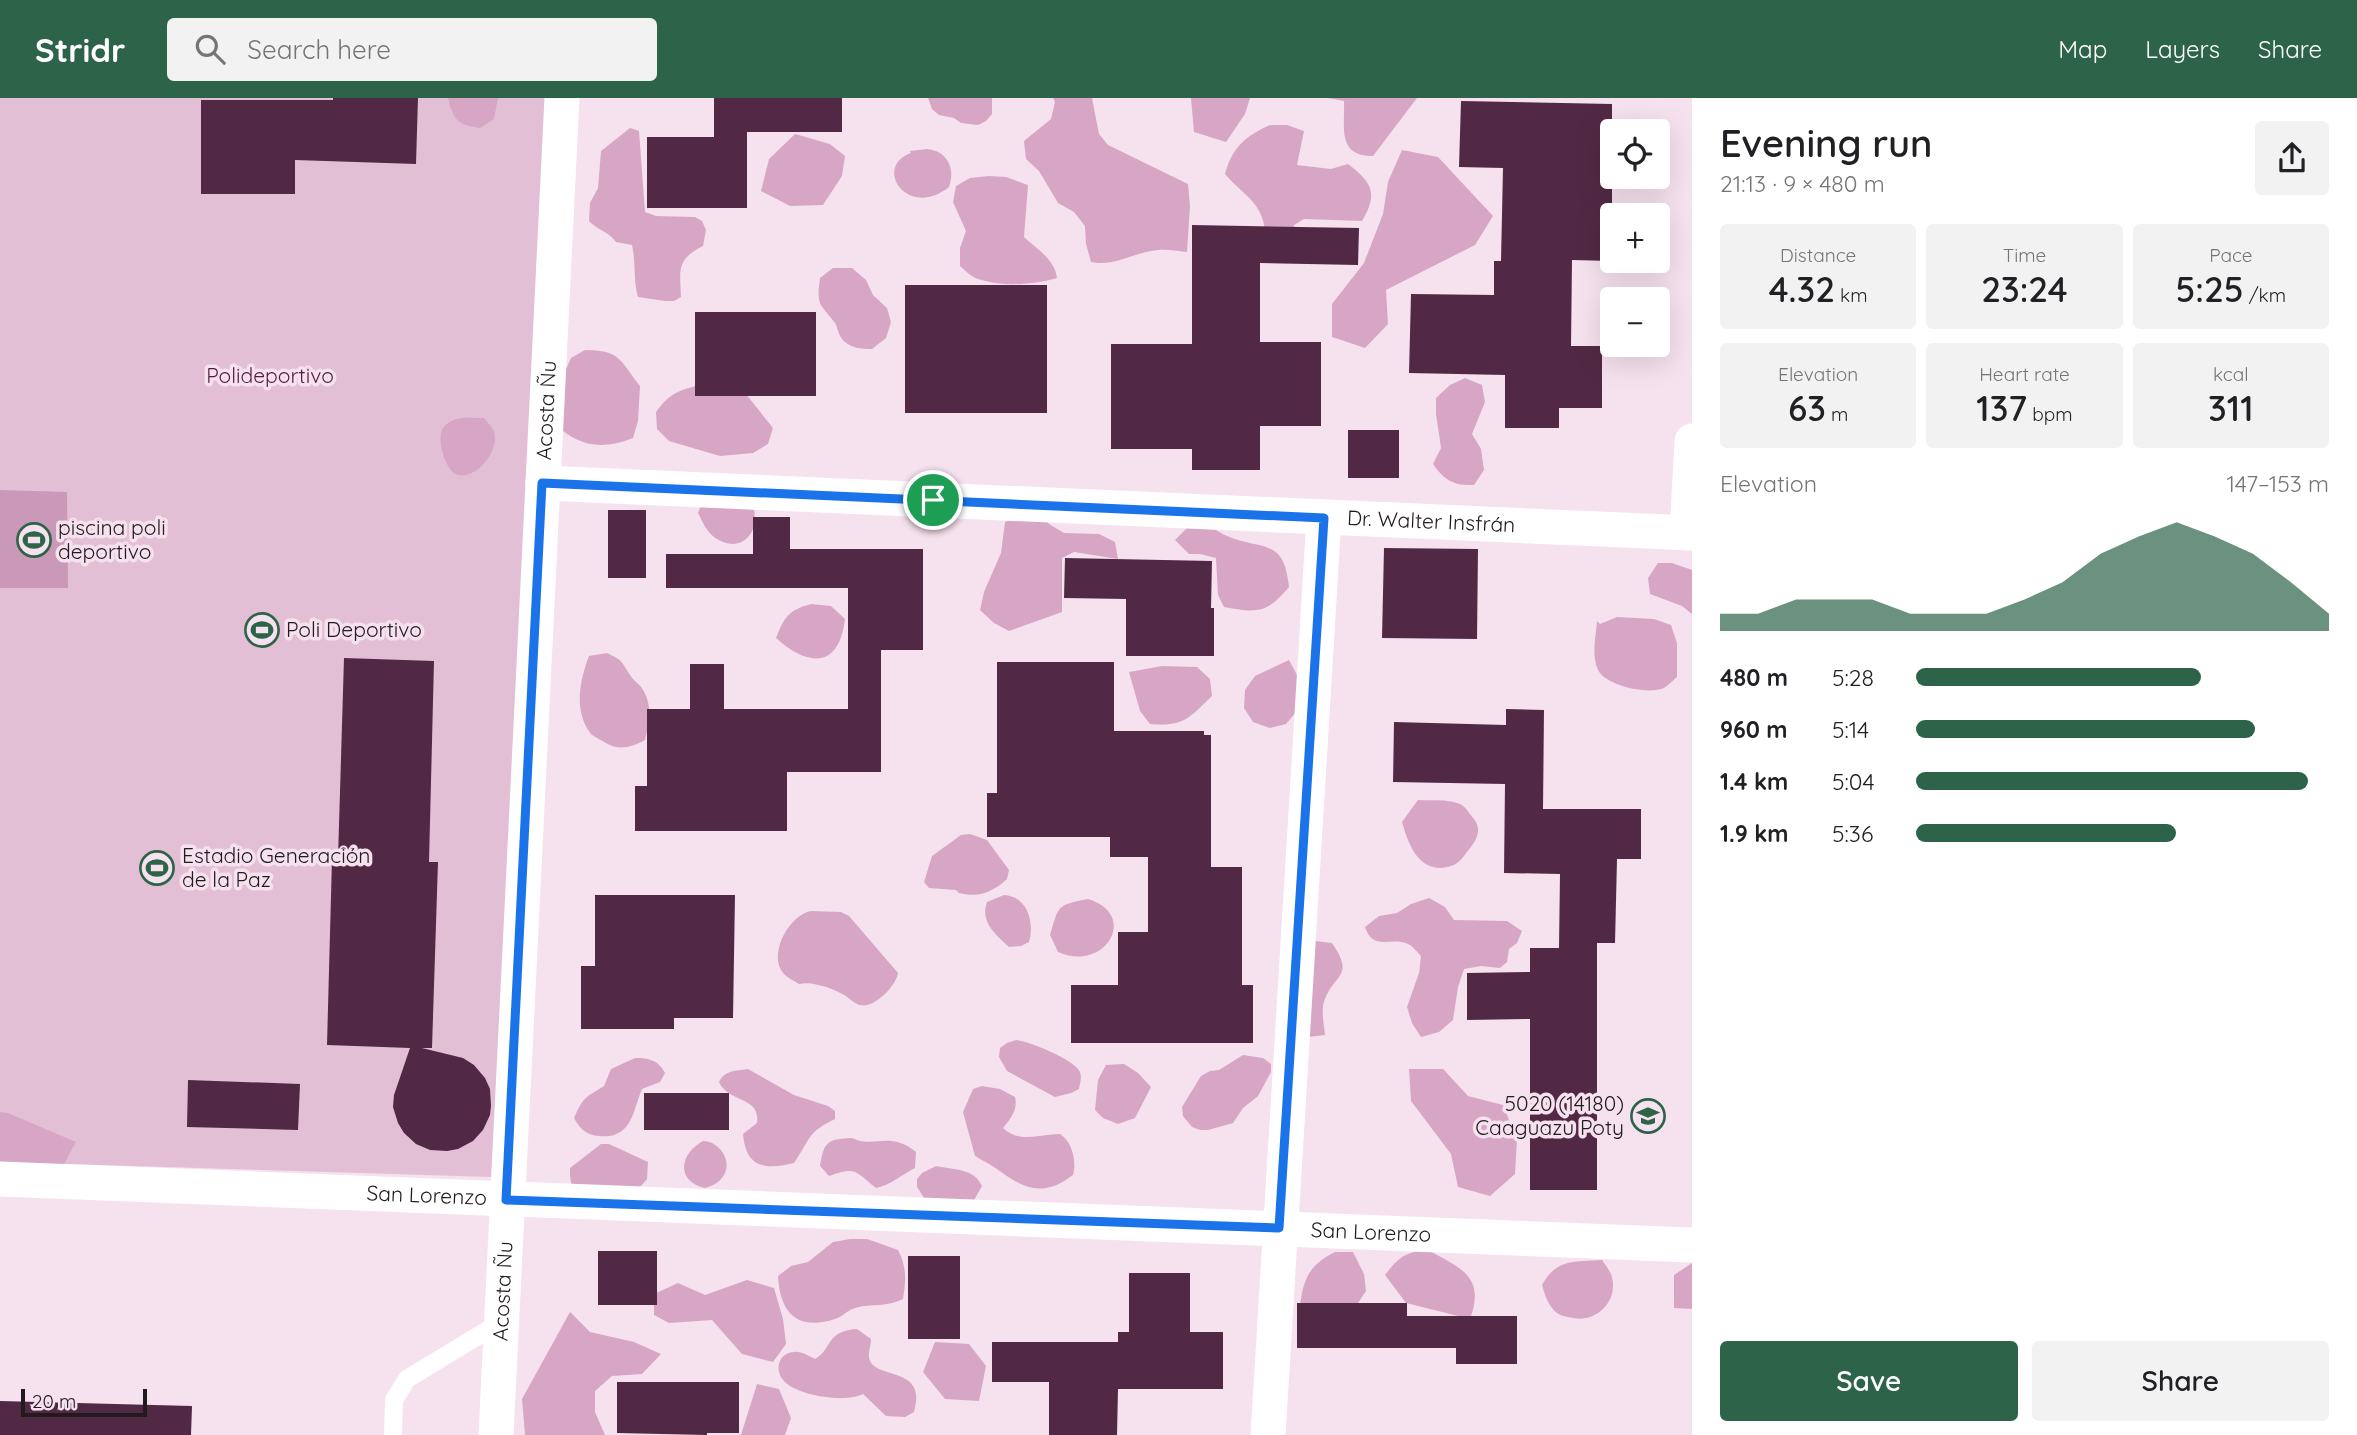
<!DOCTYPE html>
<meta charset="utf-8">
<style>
:root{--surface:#fff;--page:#f2f2f2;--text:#202124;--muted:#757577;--accent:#2d6349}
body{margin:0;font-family:Quicksand,sans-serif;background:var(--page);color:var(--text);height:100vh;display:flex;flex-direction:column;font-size:26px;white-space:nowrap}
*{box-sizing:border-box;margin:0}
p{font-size:23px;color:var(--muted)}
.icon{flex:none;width:38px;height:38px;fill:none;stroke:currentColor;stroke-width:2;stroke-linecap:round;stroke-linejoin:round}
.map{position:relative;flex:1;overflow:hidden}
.side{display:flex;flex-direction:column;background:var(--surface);width:665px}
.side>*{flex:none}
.fabs{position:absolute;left:1600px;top:21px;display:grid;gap:14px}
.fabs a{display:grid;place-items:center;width:70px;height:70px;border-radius:7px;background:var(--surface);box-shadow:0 7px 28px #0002;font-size:35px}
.scale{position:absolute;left:21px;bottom:18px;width:126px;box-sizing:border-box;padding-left:7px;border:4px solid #211a1e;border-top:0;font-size:19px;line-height:24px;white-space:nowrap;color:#211a1e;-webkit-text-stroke:5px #f6e1ee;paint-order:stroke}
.pin{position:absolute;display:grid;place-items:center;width:60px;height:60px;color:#fff;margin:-30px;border:4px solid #fff;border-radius:50%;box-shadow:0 2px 7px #0007}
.round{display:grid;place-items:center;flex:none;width:74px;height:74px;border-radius:7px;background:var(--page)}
.head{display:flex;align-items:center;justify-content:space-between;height:119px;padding:0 28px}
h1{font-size:38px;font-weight:600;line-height:52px}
.stats{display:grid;grid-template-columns:repeat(3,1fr);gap:10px;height:119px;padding:7px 28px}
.stats div{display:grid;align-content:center;border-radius:7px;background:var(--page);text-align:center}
.stats b{font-size:35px;font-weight:600}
.stats small{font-size:19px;font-weight:400}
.stats p{font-size:19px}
.chart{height:196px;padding:14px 28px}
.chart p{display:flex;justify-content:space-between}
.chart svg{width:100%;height:126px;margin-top:7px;fill:var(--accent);opacity:.7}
.button{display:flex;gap:14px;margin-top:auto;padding:14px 28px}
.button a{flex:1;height:80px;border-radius:7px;background:var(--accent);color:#fff;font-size:28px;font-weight:600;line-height:80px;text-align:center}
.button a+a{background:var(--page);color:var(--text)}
ul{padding:0 28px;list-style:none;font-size:23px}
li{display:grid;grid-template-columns:112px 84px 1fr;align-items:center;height:52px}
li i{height:18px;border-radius:9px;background:var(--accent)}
header{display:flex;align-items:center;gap:42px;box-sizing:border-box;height:98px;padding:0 35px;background:var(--accent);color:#fff}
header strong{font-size:33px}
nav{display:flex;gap:38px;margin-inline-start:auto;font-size:24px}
.search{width:490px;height:63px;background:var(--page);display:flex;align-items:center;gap:18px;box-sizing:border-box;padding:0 24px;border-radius:7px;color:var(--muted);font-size:26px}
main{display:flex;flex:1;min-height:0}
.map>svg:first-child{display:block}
.green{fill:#e3bfd5}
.forest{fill:#d8a6c5}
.water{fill:#cb99b8}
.building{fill:#522944}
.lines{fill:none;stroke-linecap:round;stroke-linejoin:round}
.service{stroke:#fff;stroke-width:18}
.minor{stroke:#fff;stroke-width:35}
.route-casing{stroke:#fff;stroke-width:14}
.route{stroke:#1a73e8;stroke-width:9}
.labels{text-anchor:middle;stroke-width:7;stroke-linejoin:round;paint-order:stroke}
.park-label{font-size:21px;fill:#551a44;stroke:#f6e1ee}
.street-label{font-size:21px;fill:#211a1e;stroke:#f6e1ee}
.poi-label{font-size:21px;fill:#211a1e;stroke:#f6e1ee;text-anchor:start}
</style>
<header>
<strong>Stridr</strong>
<div class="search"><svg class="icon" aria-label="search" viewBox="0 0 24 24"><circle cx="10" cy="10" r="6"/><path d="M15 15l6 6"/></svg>Search here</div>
<nav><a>Map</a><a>Layers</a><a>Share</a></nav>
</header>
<main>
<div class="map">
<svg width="1692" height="1337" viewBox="0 0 1692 1337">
<rect width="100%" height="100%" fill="#f6e1ee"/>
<!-- green -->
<path class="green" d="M 0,0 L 558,0 L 491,1079 L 0,1064 Z"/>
<!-- forest -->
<g class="forest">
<path d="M 448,0 L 498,0 L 494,21 L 480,30 C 458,27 453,22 448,0 Z"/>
<path d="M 928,0 L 992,0 L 992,16 L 986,23 L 978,27 L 961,25 L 954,20 L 939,17 L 932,11 Z"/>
<path d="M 1053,0 L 1092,0 L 1099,36 L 1108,47 L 1188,86 L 1190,108 L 1187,154 C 1177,153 1167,151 1158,152 C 1135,154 1114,169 1091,164 L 1086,146 L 1085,128 L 1074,114 L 1058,105 L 1039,73 L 1026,61 L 1024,43 L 1051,21 L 1055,4 Z"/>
<path d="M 1191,0 L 1250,0 L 1245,16 L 1226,44 L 1194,34 Z"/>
<path d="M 1328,0 L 1417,0 L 1373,58 C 1337,58 1345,30 1344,3 Z"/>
<path d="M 1270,27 L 1287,27 L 1304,33 L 1297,67 L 1331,71 L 1348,66 C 1373,85 1378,96 1362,123 L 1304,121 L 1294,127 L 1288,150 L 1265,132 C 1262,104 1242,96 1225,76 C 1232,50 1245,38 1270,27 Z"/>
<path d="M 630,30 L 639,33 L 645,114 L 656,118 L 695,119 L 702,123 L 706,132 L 703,148 C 676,162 680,171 681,199 L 674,203 L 665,203 L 638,199 C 633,182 636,164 632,147 L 616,144 C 608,133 597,132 589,123 L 590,105 L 598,90 L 601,53 Z"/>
<path d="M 795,36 L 830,46 L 845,58 L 842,78 L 823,107 L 790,108 L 761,93 L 769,61 Z"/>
<path d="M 927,51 C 947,53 956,70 949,89 C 908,122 872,69 911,55 L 910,53 Z"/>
<path d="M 1402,52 L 1438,59 L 1493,118 L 1475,147 L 1386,192 L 1388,226 L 1365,250 L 1332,239 L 1332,206 L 1364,165 L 1383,116 L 1388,84 Z"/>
<path d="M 989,78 L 1006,79 L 1028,87 L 1024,139 C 1037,151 1055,162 1057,180 C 1034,187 1002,189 978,181 C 971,179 966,173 960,168 L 960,150 L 966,133 L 953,104 L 956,88 L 970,80 Z"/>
<path d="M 833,170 L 852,170 L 866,182 L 873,197 L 887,210 L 891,224 L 886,240 L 872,251 C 861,251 849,250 842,241 C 838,236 838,230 835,225 C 820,205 816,208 820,180 Z"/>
<path d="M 585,252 C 621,252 620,263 640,288 L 638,323 L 633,340 C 602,352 579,349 555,326 L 557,291 L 571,260 Z"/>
<path d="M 1465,280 L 1482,287 L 1485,304 L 1472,336 L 1481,351 L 1484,372 L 1474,387 C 1454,388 1444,382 1433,366 L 1441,350 L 1436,316 L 1436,300 L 1450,287 Z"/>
<path d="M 699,287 L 746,296 L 773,330 L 768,346 L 753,355 L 720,358 L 669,343 L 657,331 L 656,314 C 669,296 677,293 699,287 Z"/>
<path d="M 484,320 C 487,324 492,329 494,333 C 500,352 478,381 458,377 C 445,374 436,339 443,330 C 452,317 471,320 484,320 Z"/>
<path d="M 751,403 C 764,432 742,459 714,439 C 707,434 702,423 698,415 L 701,407 Z"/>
<path d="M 1037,412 L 1049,426 L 1064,435 L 1099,436 L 1115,444 L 1118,461 L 1074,454 L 1062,460 L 1062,514 L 1009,533 L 994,525 L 980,512 L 984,494 L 1001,455 L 1005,424 Z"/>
<path d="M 1203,424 C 1211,428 1219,435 1227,438 C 1263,453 1284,439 1289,489 C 1266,516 1258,515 1224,509 L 1218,497 L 1216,460 L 1200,456 L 1189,456 L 1175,442 L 1187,430 Z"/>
<path d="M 1658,465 L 1672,465 L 1692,472 L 1692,516 L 1682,508 L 1650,496 L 1648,480 Z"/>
<path d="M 811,506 L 831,508 L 845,521 C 839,571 808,569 776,540 C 784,519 789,512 811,506 Z"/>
<path d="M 1617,519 L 1654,521 L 1671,527 L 1677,545 L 1677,579 C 1673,582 1668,588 1664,590 C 1649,597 1606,588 1598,572 C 1591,557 1596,539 1597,523 L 1600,526 Z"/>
<path d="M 607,555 C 624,563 620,562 630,577 C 633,582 638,585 641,589 C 653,605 650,625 645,642 C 630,650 619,653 604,644 C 600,641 594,639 591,636 C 573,613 580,582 589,558 Z"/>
<path d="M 1289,562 L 1298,579 L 1297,613 L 1286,626 L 1270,630 L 1253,624 L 1244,610 L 1245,592 L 1255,578 Z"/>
<path d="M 1162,568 L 1197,569 L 1210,581 L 1212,598 C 1189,620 1184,629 1150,626 L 1140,613 L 1129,574 Z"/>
<path d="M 1418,702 C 1430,703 1445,701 1457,705 C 1462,706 1466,710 1469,715 C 1474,721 1479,726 1478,734 C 1477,743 1469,751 1464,758 C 1458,766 1452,769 1441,770 C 1416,770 1408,744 1402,724 Z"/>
<path d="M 970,736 L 987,742 L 1009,772 L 1007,781 C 993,794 979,800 959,795 L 956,792 L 929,790 L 924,784 L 932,758 L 961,737 Z"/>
<path d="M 1004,797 C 1027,798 1035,824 1029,844 L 1021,848 L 1009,849 C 995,836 980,824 987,804 Z"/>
<path d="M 1429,800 L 1445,809 L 1454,822 L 1507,823 L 1522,833 L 1517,845 L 1509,851 L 1507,864 L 1500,870 L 1481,868 L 1464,871 L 1458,889 L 1453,922 L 1439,934 L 1421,939 L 1412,925 L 1407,909 L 1419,875 L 1421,858 C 1418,855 1413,848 1408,846 C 1391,838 1373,854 1365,829 L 1379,818 L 1397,815 L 1411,806 Z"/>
<path d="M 1088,801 C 1140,817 1105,875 1058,854 L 1050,837 C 1059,807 1057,807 1088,801 Z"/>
<path d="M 811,813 L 841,814 L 849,818 L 898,875 C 896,888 874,911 860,907 C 855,906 850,901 846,898 C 834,891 813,883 799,886 C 793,882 785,879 781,872 C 770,852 790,817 811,813 Z"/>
<path d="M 1315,843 L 1332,845 C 1356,880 1333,875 1324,904 C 1321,913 1324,927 1325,937 L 1308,939 Z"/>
<path d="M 1016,942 C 1029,943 1075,962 1080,974 C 1082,980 1080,985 1079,991 L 1071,995 L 1055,999 L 1007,973 L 999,959 L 1000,950 L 1007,945 Z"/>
<path d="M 1243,957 L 1263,960 L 1271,966 L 1271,974 L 1258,998 L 1243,1010 L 1233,1025 L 1208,1032 L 1200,1032 L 1192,1029 L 1183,1018 L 1182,1009 L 1201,978 L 1210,973 L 1219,972 Z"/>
<path d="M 635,960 C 649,960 658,962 665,975 L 660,984 L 642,991 C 632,1015 632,1041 599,1038 C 586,1037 580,1031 574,1020 C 584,998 585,1000 604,988 L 611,971 Z"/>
<path d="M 1124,966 L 1138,975 L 1151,989 L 1135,1020 L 1118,1026 L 1103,1020 L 1095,1012 L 1098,982 L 1106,967 Z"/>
<path d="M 748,971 L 794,997 L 828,1008 L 835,1013 L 835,1021 C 807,1034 810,1042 794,1065 C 765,1072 746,1070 743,1036 L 757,1025 C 761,998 728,1005 719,984 C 725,972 735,973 748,971 Z"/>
<path d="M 1409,971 L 1443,971 L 1468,998 L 1503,1007 L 1517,1041 L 1515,1076 L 1490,1098 L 1458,1089 L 1451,1056 L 1411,1003 Z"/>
<path d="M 982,988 L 1000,991 L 1015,999 C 1018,1012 1011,1020 1003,1030 C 1020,1046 1040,1036 1060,1036 C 1072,1043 1077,1064 1073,1077 C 1041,1101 1023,1090 994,1069 C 988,1065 981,1062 975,1058 L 963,1014 L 973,991 Z"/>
<path d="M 0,1014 L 8,1015 L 76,1044 L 64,1066 L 0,1069 Z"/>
<path d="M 852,1040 C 873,1051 889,1032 916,1054 L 915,1070 C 901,1077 891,1087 876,1090 C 855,1073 856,1068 829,1078 L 820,1068 C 824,1044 827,1041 852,1040 Z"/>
<path d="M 703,1043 C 721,1043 735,1067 721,1081 C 717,1086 711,1088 705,1090 C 675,1083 680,1055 703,1043 Z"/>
<path d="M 601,1046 L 609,1046 L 648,1064 L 647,1081 L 635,1095 L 573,1095 L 570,1078 L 570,1070 Z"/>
<path d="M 936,1068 C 954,1072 974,1070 982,1088 L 974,1102 L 926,1103 L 917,1089 L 917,1081 L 922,1075 Z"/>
<path d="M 850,1141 L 867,1141 L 898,1152 C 907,1169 906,1183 903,1201 C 884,1210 872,1205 855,1210 C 848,1212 842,1219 835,1221 C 797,1233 780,1215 778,1178 L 791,1168 L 808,1164 L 833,1144 Z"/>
<path d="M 1428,1152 C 1460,1170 1486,1178 1470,1221 L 1406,1205 L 1385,1177 C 1399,1159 1405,1154 1428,1152 Z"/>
<path d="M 1335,1154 L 1353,1154 L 1364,1176 L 1366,1193 L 1356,1208 L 1300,1208 C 1303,1181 1310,1166 1335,1154 Z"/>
<path d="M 1602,1162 C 1605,1166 1609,1172 1611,1176 C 1620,1201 1598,1225 1573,1220 C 1568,1219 1561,1218 1557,1215 C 1548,1208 1545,1197 1542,1187 C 1557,1160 1575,1164 1602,1162 Z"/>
<path d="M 1692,1165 L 1692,1211 L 1674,1210 L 1674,1177 Z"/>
<path d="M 747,1182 L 774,1190 L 783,1221 L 786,1246 L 773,1264 L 742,1256 L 712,1222 L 669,1225 L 654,1217 L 654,1196 L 678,1185 L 705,1197 Z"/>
<path d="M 570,1214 L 590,1234 L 634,1244 L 661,1256 L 642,1276 L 612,1278 L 595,1293 L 595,1314 L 605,1337 L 525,1337 L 522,1301 Z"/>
<path d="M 857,1231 L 871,1241 C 871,1248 867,1257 870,1263 C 878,1281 928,1269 914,1314 L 905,1319 L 886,1318 L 863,1296 C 846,1305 797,1298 784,1283 C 774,1272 778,1255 794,1254 C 801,1253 808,1258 815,1261 C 833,1251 825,1233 857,1231 Z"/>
<path d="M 935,1244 L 969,1246 L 986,1268 L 979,1303 L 945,1301 L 923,1274 Z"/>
<path d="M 757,1286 L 779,1291 L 791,1320 L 785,1337 L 741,1337 Z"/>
</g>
<!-- water -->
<path class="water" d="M 0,392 L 67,394 L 68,490 L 0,490 Z"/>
<!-- building -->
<g class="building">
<path d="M 333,0 L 418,0 L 416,66 L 295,62 L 295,96 L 201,96 L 201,2 L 333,2 Z"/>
<path d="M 714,0 L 842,0 L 842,34 L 747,34 L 747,110 L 647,110 L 647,39 L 714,39 Z"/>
<path d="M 1461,3 L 1612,6 L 1612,163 L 1572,162 L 1571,248 L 1602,248 L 1602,310 L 1559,310 L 1559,330 L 1505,330 L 1505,277 L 1409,275 L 1411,196 L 1494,197 L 1494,163 L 1501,163 L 1503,70 L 1459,69 Z"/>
<path d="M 1192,127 L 1359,130 L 1358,167 L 1260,165 L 1260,244 L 1321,244 L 1321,328 L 1260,328 L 1260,372 L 1192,372 L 1192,351 L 1111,351 L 1111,246 L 1192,246 Z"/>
<rect x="905" y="187" width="142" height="128"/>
<rect x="695" y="214" width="121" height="84"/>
<rect x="1348" y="332" width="51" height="48"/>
<rect x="608" y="412" width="38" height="68"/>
<path d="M 753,419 L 790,419 L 790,451 L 923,451 L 923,552 L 881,552 L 881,674 L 787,674 L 787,733 L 635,733 L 635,688 L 647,688 L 647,611 L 690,611 L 690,566 L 724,566 L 724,611 L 848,611 L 848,490 L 666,490 L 666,456 L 753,456 Z"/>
<path d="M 1384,450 L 1478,451 L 1477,541 L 1382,540 Z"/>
<path d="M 1065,460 L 1212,463 L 1211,510 L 1214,510 L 1214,558 L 1126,558 L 1126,501 L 1064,500 Z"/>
<path d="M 344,560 L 434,563 L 429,764 L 438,764 L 432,950 L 422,950 L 463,960 L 474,967 L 485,980 L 490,991 L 491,1008 L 490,1017 L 483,1032 L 473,1043 L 458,1051 L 447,1053 L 430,1052 L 416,1046 L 404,1035 L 398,1025 L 393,1009 L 394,997 L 410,950 L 327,947 L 332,761 L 338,761 Z"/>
<path d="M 997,564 L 1114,564 L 1114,633 L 1204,633 L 1204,637 L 1211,637 L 1211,769 L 1242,769 L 1242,887 L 1253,887 L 1253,945 L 1071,945 L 1071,887 L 1118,887 L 1118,834 L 1148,834 L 1148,759 L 1110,759 L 1110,739 L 987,739 L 987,695 L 997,695 Z"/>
<path d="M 1506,611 L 1544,612 L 1543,711 L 1641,711 L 1641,761 L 1617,761 L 1615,845 L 1597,845 L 1597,1092 L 1530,1092 L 1530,921 L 1467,922 L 1467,875 L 1530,874 L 1530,850 L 1559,850 L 1560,776 L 1504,775 L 1505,686 L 1393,684 L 1394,624 L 1506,627 Z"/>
<path d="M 595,797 L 735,797 L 733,920 L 674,920 L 674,931 L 581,931 L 581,868 L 595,868 Z"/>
<path d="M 188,982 L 300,986 L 298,1032 L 187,1029 Z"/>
<rect x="644" y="995" width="85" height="37"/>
<rect x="598" y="1153" width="59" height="54"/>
<rect x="908" y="1158" width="52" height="83"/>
<path d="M 1129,1175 L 1190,1175 L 1190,1234 L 1223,1234 L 1223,1291 L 1118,1291 L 1117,1337 L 1049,1337 L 1049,1284 L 992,1284 L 992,1244 L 1118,1244 L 1118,1234 L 1129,1234 Z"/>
<path d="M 1297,1205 L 1407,1205 L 1407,1218 L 1517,1218 L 1517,1266 L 1456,1266 L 1456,1250 L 1297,1250 Z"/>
<path d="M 617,1284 L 739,1284 L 739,1335 L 707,1335 L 707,1337 L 617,1335 Z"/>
<path d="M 0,1303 L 192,1308 L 191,1337 L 0,1337 Z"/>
</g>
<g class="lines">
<!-- service -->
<path class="service" d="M 393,1337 L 394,1302 L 407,1281 L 501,1224"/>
<!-- minor -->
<g class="minor">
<path id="s1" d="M 543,385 L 1692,435"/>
<path d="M 1687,435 L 1692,343"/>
<path id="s2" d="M 0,1081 L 1692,1147"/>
<path id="s3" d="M 496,1337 L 562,0"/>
<path d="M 1268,1337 L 1324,420"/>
</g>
</g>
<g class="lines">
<!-- route casing -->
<g class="route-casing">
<path id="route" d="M 542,385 L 1324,420 L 1279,1130 L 506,1102 Z"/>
</g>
<!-- route -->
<use href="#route" class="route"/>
</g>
<!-- icons -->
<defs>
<g id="stadium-ring" transform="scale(1.75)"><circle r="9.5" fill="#f6e1ee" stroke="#2d6349" stroke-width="1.5"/><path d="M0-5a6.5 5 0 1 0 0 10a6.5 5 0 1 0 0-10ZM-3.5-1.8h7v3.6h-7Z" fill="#2d6349"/></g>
<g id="school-ring" transform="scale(1.75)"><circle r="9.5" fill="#f6e1ee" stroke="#2d6349" stroke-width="1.5"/><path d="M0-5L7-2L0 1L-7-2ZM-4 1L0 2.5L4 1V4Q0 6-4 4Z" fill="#2d6349"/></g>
</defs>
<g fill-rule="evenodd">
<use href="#stadium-ring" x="34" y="442"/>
<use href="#stadium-ring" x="262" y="532"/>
<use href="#stadium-ring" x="157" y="770"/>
<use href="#school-ring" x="1648" y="1018"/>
</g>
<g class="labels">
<!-- park labels -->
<g class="park-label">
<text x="270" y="285">Polideportivo</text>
</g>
<!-- street labels -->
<g class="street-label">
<text dy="7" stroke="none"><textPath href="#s3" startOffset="1026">Acosta Ñu</textPath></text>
<text dy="7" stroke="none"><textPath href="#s1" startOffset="889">Dr. Walter Insfrán</textPath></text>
<text dy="7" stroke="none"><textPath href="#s2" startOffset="427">San Lorenzo</textPath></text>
<text dy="7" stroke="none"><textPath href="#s2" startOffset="1372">San Lorenzo</textPath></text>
<text dy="7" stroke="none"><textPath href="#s3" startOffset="144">Acosta Ñu</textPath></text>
</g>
<!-- poi labels -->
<g class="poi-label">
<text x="58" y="437">piscina poli<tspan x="58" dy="24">deportivo</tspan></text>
<text x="286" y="539">Poli Deportivo</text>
<text x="182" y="765">Estadio Generación<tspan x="182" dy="24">de la Paz</tspan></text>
<text x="1624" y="1013" text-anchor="end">5020 (14180)<tspan x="1624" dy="24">Caaguazu Poty</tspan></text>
</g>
</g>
</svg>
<div class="fabs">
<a><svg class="icon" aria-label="locate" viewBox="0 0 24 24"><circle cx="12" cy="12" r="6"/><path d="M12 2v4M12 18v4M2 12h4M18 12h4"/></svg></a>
<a>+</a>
<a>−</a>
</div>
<div class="scale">20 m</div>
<div class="pin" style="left:933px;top:402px;background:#1e9e55"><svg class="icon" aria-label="arrive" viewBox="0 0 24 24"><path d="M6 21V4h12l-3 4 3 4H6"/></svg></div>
</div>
<section class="side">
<div class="head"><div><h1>Evening run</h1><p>21:13 · 9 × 480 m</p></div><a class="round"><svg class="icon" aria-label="share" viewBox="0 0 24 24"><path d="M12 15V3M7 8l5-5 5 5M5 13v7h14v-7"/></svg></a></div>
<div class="stats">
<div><p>Distance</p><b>4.32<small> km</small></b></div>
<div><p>Time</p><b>23:24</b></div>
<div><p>Pace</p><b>5:25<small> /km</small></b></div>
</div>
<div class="stats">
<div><p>Elevation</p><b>63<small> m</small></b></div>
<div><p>Heart rate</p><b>137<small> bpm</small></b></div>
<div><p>kcal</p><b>311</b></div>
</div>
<div class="chart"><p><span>Elevation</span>147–153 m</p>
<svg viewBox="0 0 160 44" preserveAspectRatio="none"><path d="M0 44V38L10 38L20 33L30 33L40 33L50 38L60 38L70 38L80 33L90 27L100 17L110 11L120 6L130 11L140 17L150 27L160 38V44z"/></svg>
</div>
<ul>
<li><b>480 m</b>5:28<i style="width:69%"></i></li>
<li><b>960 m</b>5:14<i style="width:82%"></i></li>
<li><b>1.4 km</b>5:04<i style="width:95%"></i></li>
<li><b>1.9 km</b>5:36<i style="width:63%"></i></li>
</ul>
<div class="button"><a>Save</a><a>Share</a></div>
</section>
</main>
